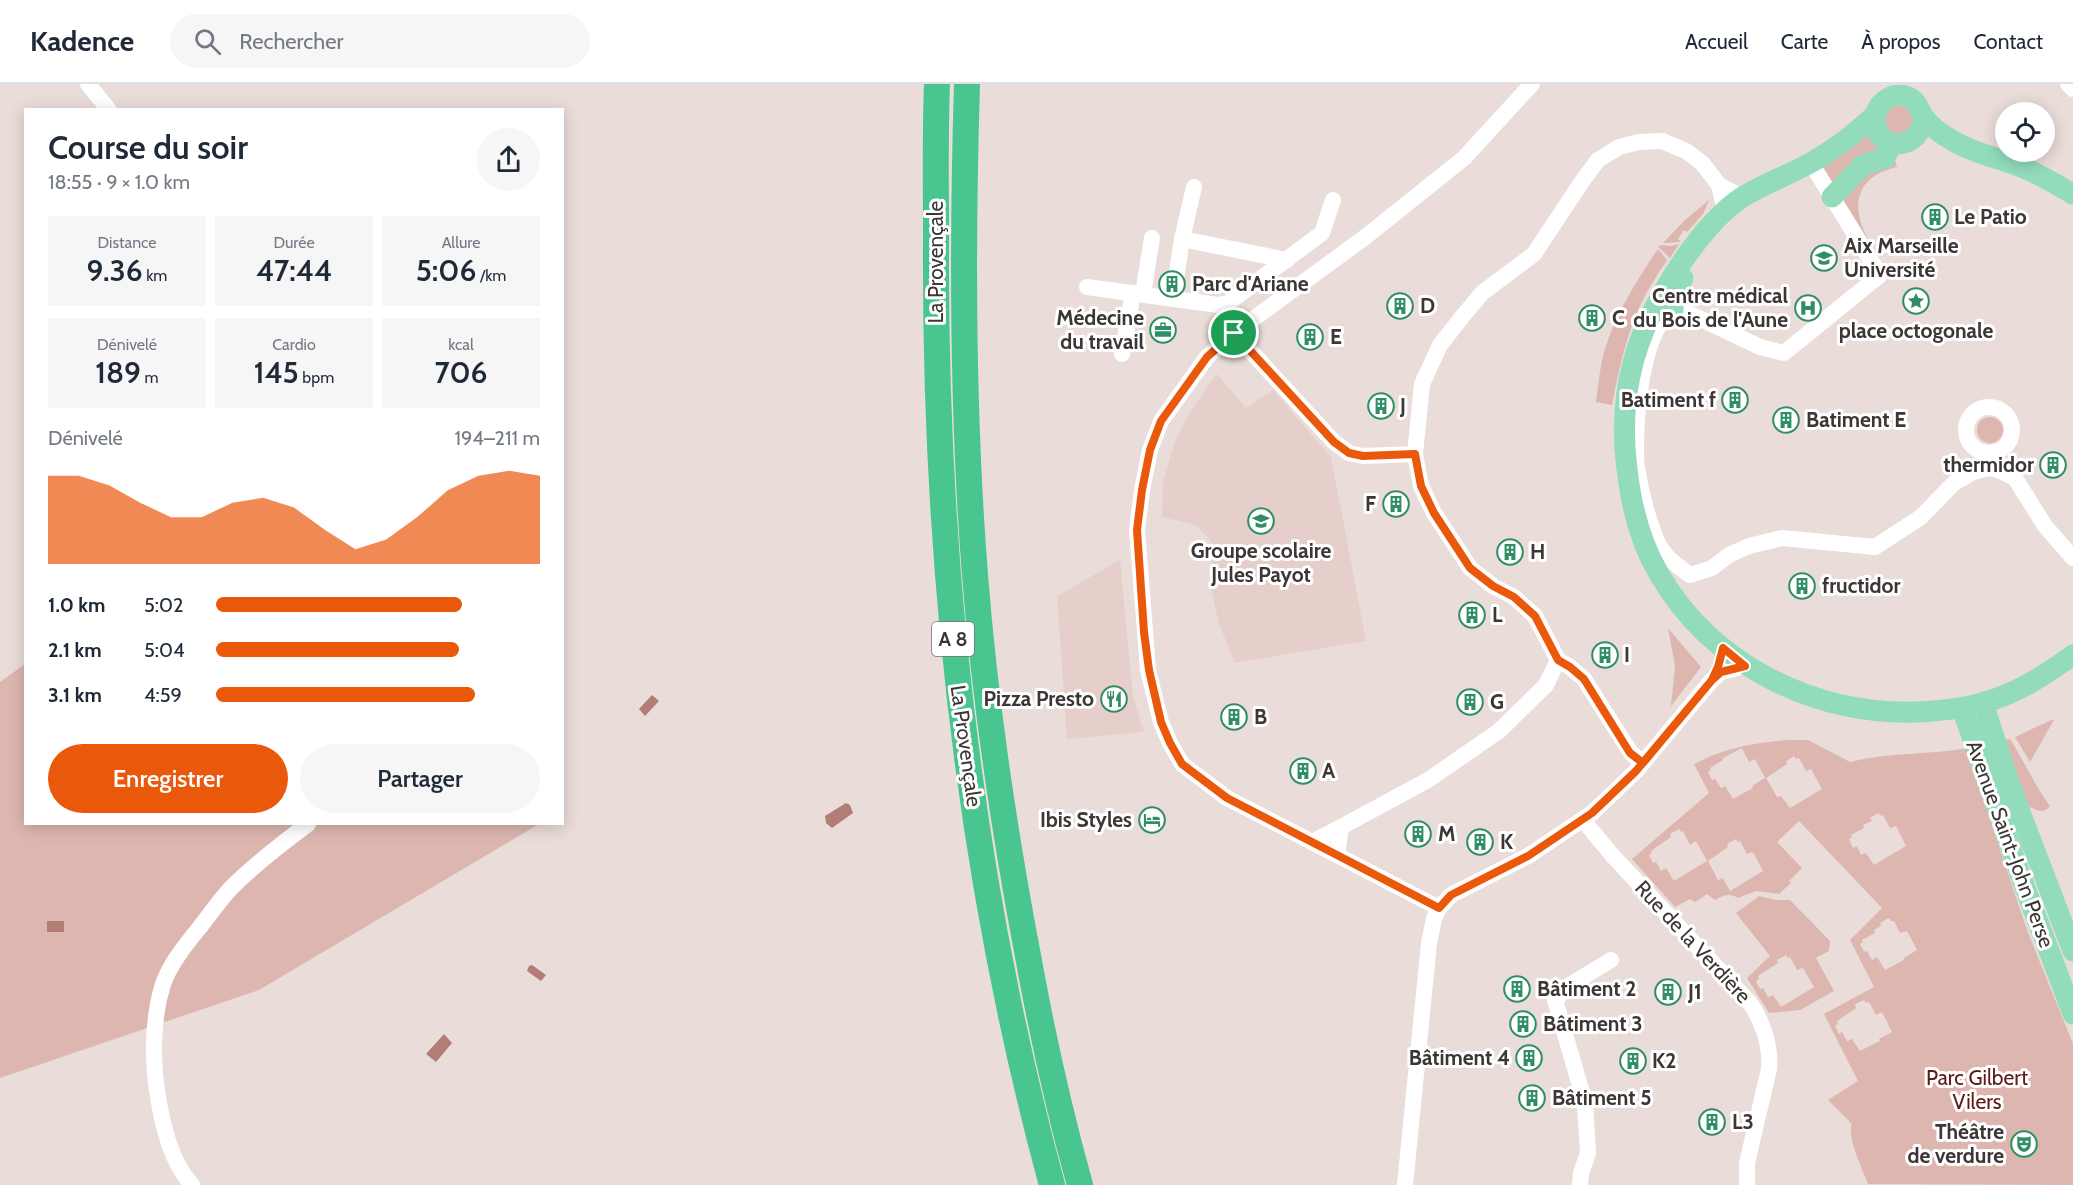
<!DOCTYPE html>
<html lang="fr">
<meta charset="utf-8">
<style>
:root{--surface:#fff;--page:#f6f6f7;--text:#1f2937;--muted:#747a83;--line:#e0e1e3;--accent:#ea580c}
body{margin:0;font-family:Cabin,sans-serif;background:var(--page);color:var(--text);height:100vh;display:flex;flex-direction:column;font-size:22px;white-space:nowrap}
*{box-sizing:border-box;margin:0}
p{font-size:20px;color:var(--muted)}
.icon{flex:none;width:33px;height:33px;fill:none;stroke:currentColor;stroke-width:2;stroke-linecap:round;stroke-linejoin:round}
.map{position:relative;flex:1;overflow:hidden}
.sheet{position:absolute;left:24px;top:24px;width:540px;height:717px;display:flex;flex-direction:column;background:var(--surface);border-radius:0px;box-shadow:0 3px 15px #0003}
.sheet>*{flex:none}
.controls{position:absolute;left:1995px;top:18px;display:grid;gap:12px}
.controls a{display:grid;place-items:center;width:60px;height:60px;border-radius:50%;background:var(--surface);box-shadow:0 3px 15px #0003;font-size:30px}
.pin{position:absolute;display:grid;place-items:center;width:51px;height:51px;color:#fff;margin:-26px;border:3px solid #fff;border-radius:50%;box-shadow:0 2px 6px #0007}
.round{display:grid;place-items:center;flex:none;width:63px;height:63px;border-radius:32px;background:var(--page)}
.head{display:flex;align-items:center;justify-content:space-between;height:102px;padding:0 24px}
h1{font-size:33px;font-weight:600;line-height:45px}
.stats{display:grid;grid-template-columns:repeat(3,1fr);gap:9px;height:102px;padding:6px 24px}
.stats div{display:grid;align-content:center;border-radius:0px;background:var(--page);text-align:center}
.stats b{font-size:30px;font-weight:600}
.stats small{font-size:16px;font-weight:400}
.stats p{font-size:16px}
.chart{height:168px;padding:12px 24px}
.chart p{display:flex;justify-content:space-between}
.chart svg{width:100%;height:108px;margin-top:6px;fill:var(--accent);opacity:.7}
.primary-button{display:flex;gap:12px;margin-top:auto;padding:12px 24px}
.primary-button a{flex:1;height:69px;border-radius:36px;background:var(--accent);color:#fff;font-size:24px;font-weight:600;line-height:69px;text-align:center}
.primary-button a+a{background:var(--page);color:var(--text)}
ul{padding:0 24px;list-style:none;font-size:20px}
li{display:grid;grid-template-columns:96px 72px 1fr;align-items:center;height:45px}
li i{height:15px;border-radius:8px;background:var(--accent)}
header{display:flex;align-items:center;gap:36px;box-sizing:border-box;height:84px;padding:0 30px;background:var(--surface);border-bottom:2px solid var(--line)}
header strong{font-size:28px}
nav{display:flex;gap:33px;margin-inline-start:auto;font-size:21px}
.search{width:420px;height:54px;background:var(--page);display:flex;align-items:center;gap:15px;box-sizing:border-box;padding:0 21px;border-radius:33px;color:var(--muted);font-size:22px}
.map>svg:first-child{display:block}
.built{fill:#e6cfcb}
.green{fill:#ddb6b0;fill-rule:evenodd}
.water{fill:#b27d75}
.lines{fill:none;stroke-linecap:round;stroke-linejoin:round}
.minor{stroke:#fff;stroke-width:16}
.major{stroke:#92dcbc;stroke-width:21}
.highway{stroke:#49c58f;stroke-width:26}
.route-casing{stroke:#fff;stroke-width:12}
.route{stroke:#ea580c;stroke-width:8}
.labels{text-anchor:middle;stroke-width:6;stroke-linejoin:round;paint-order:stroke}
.shield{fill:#fff;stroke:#767272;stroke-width:1.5}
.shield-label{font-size:20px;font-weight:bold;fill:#3c3635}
.poi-label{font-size:21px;font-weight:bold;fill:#3c3635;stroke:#fff;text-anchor:start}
.street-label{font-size:21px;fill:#3c3635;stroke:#fff}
.park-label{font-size:21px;fill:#5e1b16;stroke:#fff}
</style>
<header>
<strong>Kadence</strong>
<div class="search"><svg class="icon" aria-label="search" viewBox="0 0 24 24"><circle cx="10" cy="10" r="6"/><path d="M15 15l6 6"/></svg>Rechercher</div>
<nav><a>Accueil</a><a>Carte</a><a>À propos</a><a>Contact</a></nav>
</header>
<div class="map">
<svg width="2073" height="1101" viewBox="0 0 2073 1101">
<rect width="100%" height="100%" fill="#eadcd9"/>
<!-- built -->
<g class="built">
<path d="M 1217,290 L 1246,324 L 1273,306 L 1331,373 L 1366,557 L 1235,579 L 1219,540 L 1210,501 L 1214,463 L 1210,456 L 1196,441 L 1162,433 L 1163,397 L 1176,354 L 1194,322 Z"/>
<path d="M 1120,476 L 1133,613 L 1144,648 L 1067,655 L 1057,512 Z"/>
</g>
<!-- green -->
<g class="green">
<circle cx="1899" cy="36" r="14"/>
<path d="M 1864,47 L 1885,65 L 1840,96 L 1831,97 L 1826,93 L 1819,76 Z"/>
<path d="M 1894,74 L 1897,83 C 1853,93 1850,125 1871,160 L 1866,159 L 1839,116 L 1865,88 Z"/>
<path d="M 1709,116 L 1703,130 L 1687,148 L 1684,146 L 1678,155 L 1681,158 L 1663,159 L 1685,136 Z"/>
<path d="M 1679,160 L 1670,174 L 1658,163 L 1661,161 L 1671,162 Z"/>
<path d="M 1658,165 L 1667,176 C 1660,187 1653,197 1647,208 C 1628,243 1619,283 1612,321 L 1596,318 C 1598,305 1599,290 1602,277 C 1611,237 1635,199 1658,165 Z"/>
<circle cx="1990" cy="346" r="13"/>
<path d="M 1668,544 L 1701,583 L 1671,622 L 1675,582 Z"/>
<path d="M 25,580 L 26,740 L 539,740 L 259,906 L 0,994 L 0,598 Z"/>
<path d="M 2051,636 L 2054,636 L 2030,678 L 2015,653 Z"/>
<path d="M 2010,655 C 2024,677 2034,700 2050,722 L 2046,726 L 2040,727 L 2027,722 L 2001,657 Z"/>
<path d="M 1788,656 L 1808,656 L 1850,678 C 1889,668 1930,671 1969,664 L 1981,696 L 1987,727 L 2027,846 L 2073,960 L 2073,1101 L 1868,1100 C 1863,1086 1846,1052 1852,1040 L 1828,1016 L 1858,997 L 1824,930 L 1874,903 L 1850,856 L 1882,824 L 1799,737 L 1777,758 L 1802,784 L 1789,797 L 1791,799 L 1779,810 L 1756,807 L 1738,814 C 1729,809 1724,811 1715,816 L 1707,810 L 1695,818 L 1690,815 L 1675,823 L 1632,775 L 1709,709 L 1694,680 C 1724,664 1755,659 1788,656 ZM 1742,664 L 1749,678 L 1755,675 L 1765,694 L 1752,702 L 1753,704 L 1733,715 L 1725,702 L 1721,704 L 1715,695 L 1712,696 L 1708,688 L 1711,686 L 1710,684 L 1723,676 L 1723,674 ZM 1794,672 L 1796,675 L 1799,674 L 1806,687 L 1811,685 L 1822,705 L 1790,724 L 1781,712 L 1777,713 L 1766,694 L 1787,680 L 1786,677 ZM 1879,729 L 1880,732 L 1883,731 L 1890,744 L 1896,742 L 1906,762 L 1874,781 L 1866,769 L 1861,771 L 1857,762 L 1853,764 L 1849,755 L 1852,753 L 1851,751 L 1864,744 L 1863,741 L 1872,737 L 1870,734 ZM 1679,745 L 1681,748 L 1683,747 L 1690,761 L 1696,757 L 1707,777 L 1674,797 L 1666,784 L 1661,787 L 1656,778 L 1653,779 L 1649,771 L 1652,769 L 1651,767 L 1671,753 L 1670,750 ZM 1736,755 L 1738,758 L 1740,757 L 1747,770 L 1753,768 L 1763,787 L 1730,807 L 1723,795 L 1726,793 L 1718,796 L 1708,777 L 1728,763 L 1727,760 ZM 1889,834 L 1891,837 L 1894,837 L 1900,849 L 1907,847 L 1917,866 L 1904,874 L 1904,876 L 1885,886 L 1877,873 L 1872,876 L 1867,867 L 1864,868 L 1860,860 L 1863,858 L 1862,856 L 1875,849 L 1874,846 L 1881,842 L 1880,839 ZM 1864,916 L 1866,919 L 1869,918 L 1876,931 L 1882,928 L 1892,948 L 1879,955 L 1880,957 L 1860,967 L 1852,955 L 1847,957 L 1842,948 L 1839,950 L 1835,942 L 1838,940 L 1837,937 L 1856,924 L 1855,920 Z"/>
<path d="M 1759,812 L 1776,816 L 1790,816 L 1830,857 L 1829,867 L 1816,874 L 1834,907 L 1800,926 L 1769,929 L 1747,894 L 1770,872 L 1736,829 ZM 1786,871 L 1788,874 L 1790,873 L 1797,886 L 1803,884 L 1814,903 L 1781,923 L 1773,911 L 1768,913 L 1763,904 L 1760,905 L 1756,897 L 1759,895 L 1758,892 L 1778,879 L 1777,876 Z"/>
</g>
<!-- water -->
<g class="water">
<path d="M 652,611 L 659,617 L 645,632 L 639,625 Z"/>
<path d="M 846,719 L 850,721 L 853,729 L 832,744 L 826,739 L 825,732 Z"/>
<rect x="47" y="837" width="17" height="11"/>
<path d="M 532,881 L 546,891 L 541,897 L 527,887 L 529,882 Z"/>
<path d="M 444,950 L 452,959 L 436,978 L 426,970 Z"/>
</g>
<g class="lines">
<!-- minor -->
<g class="minor">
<path d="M 88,0 L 109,26"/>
<path d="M 2068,0 L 2073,5"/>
<path d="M 1811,79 L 1880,191 L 1784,269 L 1760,263 L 1682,226 C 1640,223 1633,354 1637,384 C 1641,408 1647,432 1656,455 C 1664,473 1675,480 1690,491 L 1712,484 L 1729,471 L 1749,462 L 1782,454 L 1875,463 L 1921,433 L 1954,399 L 1973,388 L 1988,384 L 1996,385 L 2015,394 L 2045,442 L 2073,474"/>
<path d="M 1725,127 L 1719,101 L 1742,113"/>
<path d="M 1182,155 L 1194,103"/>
<path d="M 1087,203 L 1218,221 L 1228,219 L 1322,149 L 1333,116"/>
<path d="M 1143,210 L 1152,154"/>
<path d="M 1173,215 L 1182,155 L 1287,176"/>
<path d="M 1234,249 L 1334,358 L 1349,369 L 1363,372 L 1415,370"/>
<path d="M 1122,270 L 1133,209"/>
<circle cx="1989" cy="346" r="23"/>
<path d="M 1643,679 L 1631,669 L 1584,595 L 1570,583 L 1558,576 L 1535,532 L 1514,513 L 1493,502 L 1470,484 L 1434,429 L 1421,402 L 1415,370 L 1422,300 L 1440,261 L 1462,233 L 1482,209 L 1534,170 L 1583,96 L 1598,76 L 1619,63 L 1639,58 L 1662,57 L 1686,67 L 1702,79 L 1719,101"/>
<path d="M 1583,736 L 1612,771 L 1750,919 C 1763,938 1771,962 1769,985 L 1747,1079 L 1747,1101"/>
<path d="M 1341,743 L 1428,696 L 1499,647 L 1546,601 L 1558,576"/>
<path d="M 1312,758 L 1341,743 L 1337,771"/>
<path d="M 1439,824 L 1227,714 L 1182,680 L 1170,659 L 1161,638 L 1148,586 L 1137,446 L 1142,406 L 1150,366 L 1161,337 L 1207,273 L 1234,249 L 1364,154 L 1464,74 L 1532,0"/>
<path d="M 192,1101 C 171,1078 163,1043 158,1013 C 152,978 152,935 163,900 C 170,880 186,860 200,843 C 210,830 220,816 231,804 C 255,780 281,760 308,740"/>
<path d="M 1405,1101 L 1429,859 L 1434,835 L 1439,824 L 1451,811 L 1528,772 L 1592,729 L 1636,687 L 1712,596 L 1721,588 L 1745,582"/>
<path d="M 1580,1101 L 1581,1089 L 1588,1069 L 1585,1019 L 1555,916 L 1568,902 L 1611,876"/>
</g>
<!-- major -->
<g class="major">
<path d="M 1875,31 C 1853,51 1838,63 1812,78 C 1789,91 1763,100 1741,114 C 1709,136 1680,179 1661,212 C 1630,265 1619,324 1627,385 C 1631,421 1640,458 1659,490 C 1712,581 1814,631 1917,628 C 1940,627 1963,625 1985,618 C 2018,609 2045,591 2073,571"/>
<path d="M 1923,32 C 1923,67 1877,69 1875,38 C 1874,21 1890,8 1905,12 C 1916,15 1918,23 1923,32 C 1930,42 1944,52 1955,58 C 1976,70 2002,75 2024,84 C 2041,91 2057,101 2073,110"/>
<path d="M 1832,113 L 1863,81 L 1885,74 L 1892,59"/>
<path d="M 1673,227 L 1673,220 L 1683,194"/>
<path d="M 1983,619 L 2009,699 L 2073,867"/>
<path d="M 1962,624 L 2021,793 L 2073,930"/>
</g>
<!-- highway -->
<g class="highway">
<path d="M 937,0 C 935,50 936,101 936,151 C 934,471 968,792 1052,1101"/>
<path d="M 967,0 C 962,164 962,327 975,491 C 985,619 1004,746 1028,872 C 1042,949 1059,1026 1080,1101"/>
</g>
</g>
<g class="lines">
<!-- route casing -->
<g class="route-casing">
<path id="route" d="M 1234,249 L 1207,273 L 1161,337 L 1150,366 L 1142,406 L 1137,446 L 1144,548 L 1149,586 L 1161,638 L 1170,659 L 1182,680 L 1227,714 L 1439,824 L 1451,811 L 1528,772 L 1592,729 L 1636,687 L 1712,596 L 1721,588 L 1745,582 L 1723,564 L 1718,583 L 1712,596 L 1643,679 L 1630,669 L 1584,595 L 1570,583 L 1558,576 L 1535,532 L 1514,513 L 1493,502 L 1470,484 L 1434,429 L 1421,402 L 1415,370 L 1363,372 L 1349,369 L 1334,358 L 1234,249"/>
</g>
<!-- route -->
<use href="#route" class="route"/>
</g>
<!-- icons -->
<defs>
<g id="building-ring" transform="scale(1.35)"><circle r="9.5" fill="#fff" stroke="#308e65" stroke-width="1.5"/><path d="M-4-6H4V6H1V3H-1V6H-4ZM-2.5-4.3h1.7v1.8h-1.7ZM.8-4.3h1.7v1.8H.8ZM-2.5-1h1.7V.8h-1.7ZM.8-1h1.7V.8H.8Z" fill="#308e65"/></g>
<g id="university-ring" transform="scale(1.35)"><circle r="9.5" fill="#fff" stroke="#308e65" stroke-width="1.5"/><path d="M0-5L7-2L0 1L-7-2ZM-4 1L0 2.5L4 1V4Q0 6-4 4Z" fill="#308e65"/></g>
<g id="sight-ring" transform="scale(1.35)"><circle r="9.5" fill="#fff" stroke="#308e65" stroke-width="1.5"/><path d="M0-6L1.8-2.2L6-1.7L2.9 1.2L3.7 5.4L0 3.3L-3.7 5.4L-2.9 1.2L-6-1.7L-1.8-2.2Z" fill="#308e65"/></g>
<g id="hospital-ring" transform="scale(1.35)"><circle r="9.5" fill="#fff" stroke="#308e65" stroke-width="1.5"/><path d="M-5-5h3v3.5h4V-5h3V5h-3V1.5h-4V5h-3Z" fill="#308e65"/></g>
<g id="office-ring" transform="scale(1.35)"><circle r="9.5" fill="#fff" stroke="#308e65" stroke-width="1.5"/><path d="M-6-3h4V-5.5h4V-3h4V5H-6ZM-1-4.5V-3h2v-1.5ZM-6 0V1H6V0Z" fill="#308e65"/></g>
<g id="school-ring" transform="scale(1.35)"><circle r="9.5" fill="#fff" stroke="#308e65" stroke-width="1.5"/><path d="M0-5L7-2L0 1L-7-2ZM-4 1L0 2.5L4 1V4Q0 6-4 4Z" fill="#308e65"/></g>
<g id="restaurant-ring" transform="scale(1.35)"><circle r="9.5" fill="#fff" stroke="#308e65" stroke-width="1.5"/><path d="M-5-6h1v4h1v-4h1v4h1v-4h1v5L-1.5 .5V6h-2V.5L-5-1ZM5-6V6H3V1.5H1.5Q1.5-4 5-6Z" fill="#308e65"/></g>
<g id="hotel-ring" transform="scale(1.35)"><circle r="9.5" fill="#fff" stroke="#308e65" stroke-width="1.5"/><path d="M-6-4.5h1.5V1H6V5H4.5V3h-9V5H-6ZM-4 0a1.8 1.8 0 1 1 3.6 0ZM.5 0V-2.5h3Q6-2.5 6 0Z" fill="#308e65"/></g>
<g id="theatre-ring" transform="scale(1.35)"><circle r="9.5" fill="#fff" stroke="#308e65" stroke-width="1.5"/><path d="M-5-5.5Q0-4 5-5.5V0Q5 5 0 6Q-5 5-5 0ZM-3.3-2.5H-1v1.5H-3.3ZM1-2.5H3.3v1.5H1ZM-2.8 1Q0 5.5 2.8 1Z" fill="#308e65"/></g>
</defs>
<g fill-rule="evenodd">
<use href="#building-ring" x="1935" y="133"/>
<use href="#university-ring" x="1824" y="174"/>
<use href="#building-ring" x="1172" y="200"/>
<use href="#sight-ring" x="1916" y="217"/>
<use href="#building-ring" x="1400" y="222"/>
<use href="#hospital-ring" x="1808" y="224"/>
<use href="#building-ring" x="1592" y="234"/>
<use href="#office-ring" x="1163" y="246"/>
<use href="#building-ring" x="1310" y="253"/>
<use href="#building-ring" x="1735" y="316"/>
<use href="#building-ring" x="1381" y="322"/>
<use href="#building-ring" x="1786" y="336"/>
<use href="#building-ring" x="2053" y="381"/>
<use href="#building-ring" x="1396" y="420"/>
<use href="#school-ring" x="1261" y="437"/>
<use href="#building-ring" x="1510" y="468"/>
<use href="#building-ring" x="1802" y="502"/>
<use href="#building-ring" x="1472" y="531"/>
<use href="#building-ring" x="1605" y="571"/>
<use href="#restaurant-ring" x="1114" y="615"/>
<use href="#building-ring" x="1470" y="618"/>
<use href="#building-ring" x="1234" y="633"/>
<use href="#building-ring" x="1303" y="687"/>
<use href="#hotel-ring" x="1152" y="736"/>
<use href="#building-ring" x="1418" y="750"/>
<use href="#building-ring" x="1480" y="758"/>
<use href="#building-ring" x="1517" y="905"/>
<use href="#building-ring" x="1668" y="908"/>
<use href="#building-ring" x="1523" y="940"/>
<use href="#building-ring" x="1529" y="974"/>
<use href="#building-ring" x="1633" y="977"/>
<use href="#building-ring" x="1532" y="1014"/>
<use href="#building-ring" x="1712" y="1038"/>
<use href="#theatre-ring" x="2024" y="1060"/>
</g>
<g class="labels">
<!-- shield labels -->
<rect class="shield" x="932" y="538" width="42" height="34" rx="4.5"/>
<g class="shield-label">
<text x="953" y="562">A 8</text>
</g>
<!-- poi labels -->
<g class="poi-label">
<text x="1954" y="140">Le Patio</text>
<text x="1844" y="169">Aix Marseille<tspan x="1844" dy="24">Université</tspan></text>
<text x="1192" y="207">Parc d'Ariane</text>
<text x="1788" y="219" text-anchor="end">Centre médical<tspan x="1788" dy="24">du Bois de l'Aune</tspan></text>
<text x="1420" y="229">D</text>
<text x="1144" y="241" text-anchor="end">Médecine<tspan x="1144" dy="24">du travail</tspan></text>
<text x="1612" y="241">C</text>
<text x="1916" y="254" text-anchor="middle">place octogonale</text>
<text x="1330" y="260">E</text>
<text x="1716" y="323" text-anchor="end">Batiment f</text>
<text x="1400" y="329">J</text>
<text x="1806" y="343">Batiment E</text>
<text x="2034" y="388" text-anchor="end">thermidor</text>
<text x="1376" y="427" text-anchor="end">F</text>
<text x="1261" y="474" text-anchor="middle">Groupe scolaire<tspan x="1261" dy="24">Jules Payot</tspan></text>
<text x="1530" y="475">H</text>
<text x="1822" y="509">fructidor</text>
<text x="1492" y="538">L</text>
<text x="1624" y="578">I</text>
<text x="1094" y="622" text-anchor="end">Pizza Presto</text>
<text x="1490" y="625">G</text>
<text x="1254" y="640">B</text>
<text x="1322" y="694">A</text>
<text x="1132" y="743" text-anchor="end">Ibis Styles</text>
<text x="1438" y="757">M</text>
<text x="1500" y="765">K</text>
<text x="1537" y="912">Bâtiment 2</text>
<text x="1688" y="915">J1</text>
<text x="1543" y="947">Bâtiment 3</text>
<text x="1510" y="981" text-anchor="end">Bâtiment 4</text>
<text x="1652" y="984">K2</text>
<text x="1552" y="1021">Bâtiment 5</text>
<text x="1732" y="1045">L3</text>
<text x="2004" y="1055" text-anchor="end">Théâtre<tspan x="2004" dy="24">de verdure</tspan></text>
</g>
<!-- street labels -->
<g class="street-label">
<text transform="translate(936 178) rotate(-90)" y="7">La Provençale</text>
<text transform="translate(966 662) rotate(82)" y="7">La Provençale</text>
<text transform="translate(2010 760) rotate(70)" y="7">Avenue Saint-John Perse</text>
<text transform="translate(1693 858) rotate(47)" y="7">Rue de la Verdière</text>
</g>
<!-- park labels -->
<g class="park-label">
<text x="1977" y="1001">Parc Gilbert<tspan x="1977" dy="24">Vilers</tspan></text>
</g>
</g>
</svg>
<div class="controls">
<a><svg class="icon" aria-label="locate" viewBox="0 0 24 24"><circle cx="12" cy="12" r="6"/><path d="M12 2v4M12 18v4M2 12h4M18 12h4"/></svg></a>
</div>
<div class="pin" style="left:1234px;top:249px;background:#1e9e55"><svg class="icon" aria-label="arrive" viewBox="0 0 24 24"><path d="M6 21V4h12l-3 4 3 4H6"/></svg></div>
<section class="sheet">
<div class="head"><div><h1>Course du soir</h1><p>18:55 · 9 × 1.0 km</p></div><a class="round"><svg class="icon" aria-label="share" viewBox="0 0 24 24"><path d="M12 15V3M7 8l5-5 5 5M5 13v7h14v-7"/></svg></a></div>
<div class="stats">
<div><p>Distance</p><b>9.36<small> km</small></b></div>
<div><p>Durée</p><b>47:44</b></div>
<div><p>Allure</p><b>5:06<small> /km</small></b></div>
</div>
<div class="stats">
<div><p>Dénivelé</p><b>189<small> m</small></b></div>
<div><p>Cardio</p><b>145<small> bpm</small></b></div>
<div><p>kcal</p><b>706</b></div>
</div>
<div class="chart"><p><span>Dénivelé</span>194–211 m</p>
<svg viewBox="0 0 160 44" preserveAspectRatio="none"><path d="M0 44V8L10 8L20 12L30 19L40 25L50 25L60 19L70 17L80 21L90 30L100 38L110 34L120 25L130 14L140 8L150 6L160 8V44z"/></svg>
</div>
<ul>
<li><b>1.0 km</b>5:02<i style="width:76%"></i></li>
<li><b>2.1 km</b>5:04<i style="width:75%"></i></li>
<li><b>3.1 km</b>4:59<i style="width:80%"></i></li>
</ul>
<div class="primary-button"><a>Enregistrer</a><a>Partager</a></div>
</section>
</div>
